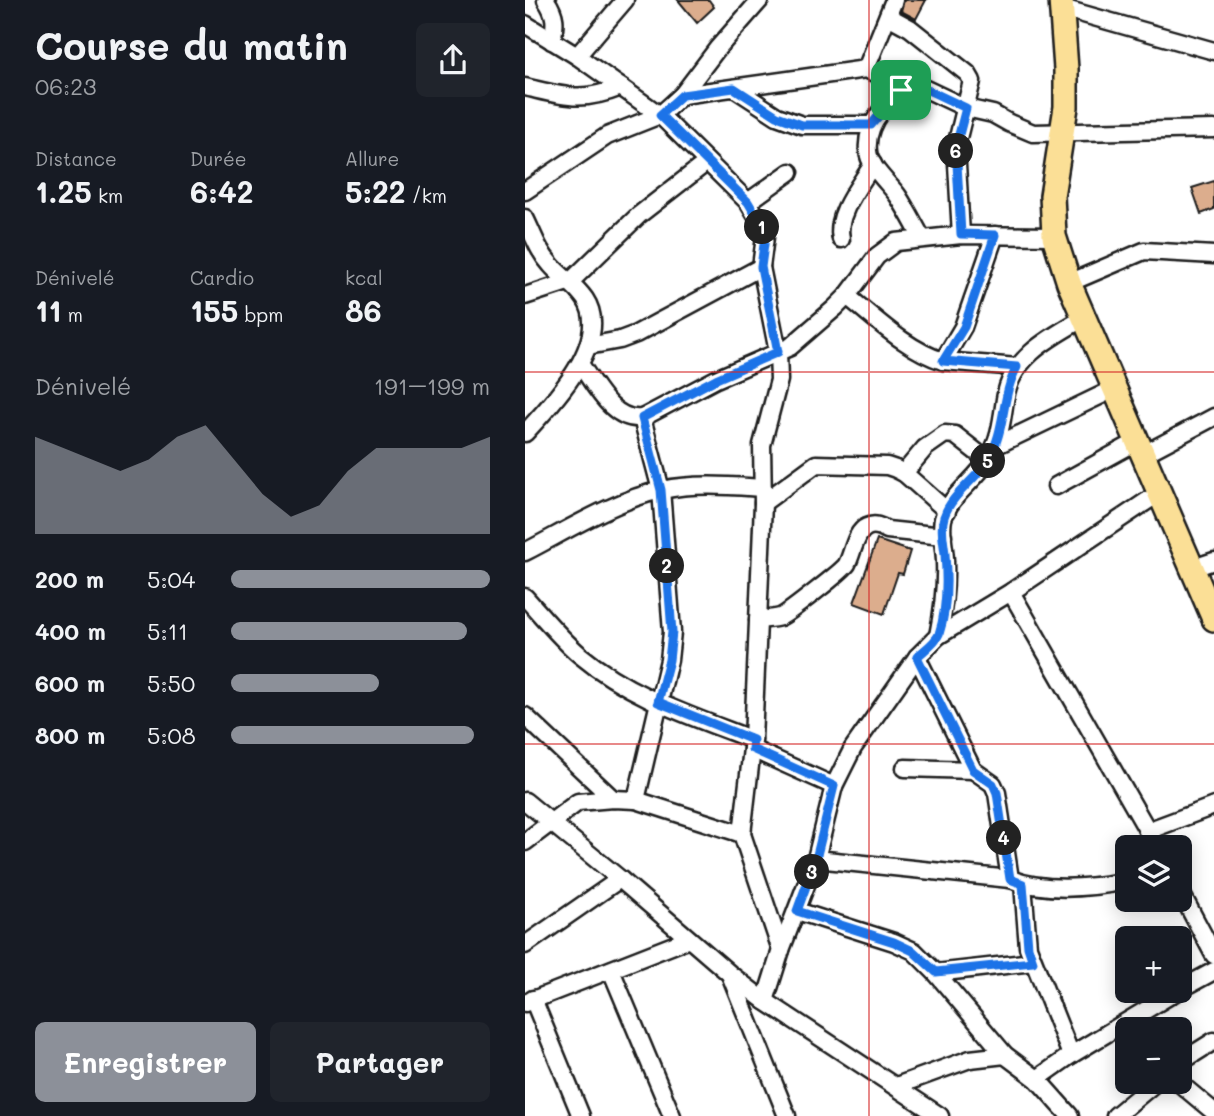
<!DOCTYPE html>
<html lang="fr">
<meta charset="utf-8">
<style>
:root{--surface:#171b24;--page:#20242c;--text:#f1f3f6;--muted:#9ea1a6;--accent:#8c9099}
body{margin:0;font-family:Mali,sans-serif;background:var(--page);color:var(--text);height:100vh;display:flex;flex-direction:column;font-size:26px;white-space:nowrap}
*{box-sizing:border-box;margin:0}
p{font-size:23px;color:var(--muted)}
.icon{flex:none;width:38px;height:38px;fill:none;stroke:currentColor;stroke-width:2;stroke-linecap:round;stroke-linejoin:round}
.map{position:relative;flex:1;overflow:hidden}
.sheet{display:flex;flex-direction:column;background:var(--surface);width:525px}
.sheet>*{flex:none}
.controls{position:absolute;left:590px;top:835px;display:grid;gap:14px}
.controls a{display:grid;place-items:center;width:77px;height:77px;border-radius:10px;background:var(--surface);box-shadow:0 4px 18px #0003;font-size:35px}
.pin{position:absolute;display:grid;place-items:center;width:60px;height:60px;color:#fff;margin:-30px;border-radius:14px;box-shadow:0 4px 10px #0006}
.km{position:absolute;width:35px;height:35px;margin:-18px;border-radius:50%;background:#222;color:#fff;font-size:19px;line-height:35px;text-align:center}
.round{display:grid;place-items:center;flex:none;width:74px;height:74px;border-radius:10px;background:var(--page)}
.headline{display:flex;align-items:center;justify-content:space-between;height:119px;padding:0 35px}
h1{font-size:38px;font-weight:800;line-height:52px}
.figures{display:grid;grid-template-columns:repeat(3,1fr);gap:10px;height:119px;padding:7px 35px}
.figures div{display:grid;align-content:center}
.figures b{font-size:30px;font-weight:800}
.figures small{font-size:19px;font-weight:400}
.figures p{font-size:19px}
.chart{height:196px;padding:14px 35px}
.chart p{display:flex;justify-content:space-between}
.chart svg{width:100%;height:126px;margin-top:7px;fill:var(--accent);opacity:.7}
.cta{display:flex;gap:14px;margin-top:auto;padding:14px 35px}
.cta a{flex:1;height:80px;border-radius:10px;background:var(--accent);color:#fff;font-size:28px;font-weight:800;line-height:80px;text-align:center}
.cta a+a{background:var(--page);color:var(--text)}
ul{padding:0 35px;list-style:none;font-size:23px}
li{display:grid;grid-template-columns:112px 84px 1fr;align-items:center;height:52px}
li i{height:18px;border-radius:9px;background:var(--accent)}
main{display:flex;flex:1;min-height:0}
.map>svg:first-child{display:block}
.building{fill:#dcad8d;stroke:#1c1c1c;stroke-width:2}
.lines{fill:none;stroke-linecap:round;stroke-linejoin:round}
.minor-casing{stroke:#1c1c1c;stroke-width:21}
.primary-casing{stroke:#1c1c1c;stroke-width:28}
.minor{stroke:#fff;stroke-width:16}
.primary{stroke:#fbdf96;stroke-width:23}
.route-casing{stroke:#fff;stroke-width:14}
.route{stroke:#1a73e8;stroke-width:9}
.grid{fill:none;stroke:#d62828;stroke-width:2;stroke-opacity:0.55}
</style>
<main>
<section class="sheet">
<div class="headline"><div><h1>Course du matin</h1><p>06:23</p></div><a class="round"><svg class="icon" aria-label="share" viewBox="0 0 24 24"><path d="M12 15V3M7 8l5-5 5 5M5 13v7h14v-7"/></svg></a></div>
<div class="figures">
<div><p>Distance</p><b>1.25<small> km</small></b></div>
<div><p>Durée</p><b>6:42</b></div>
<div><p>Allure</p><b>5:22<small> /km</small></b></div>
</div>
<div class="figures">
<div><p>Dénivelé</p><b>11<small> m</small></b></div>
<div><p>Cardio</p><b>155<small> bpm</small></b></div>
<div><p>kcal</p><b>86</b></div>
</div>
<div class="chart"><p><span>Dénivelé</span>191–199 m</p>
<svg viewBox="0 0 160 44" preserveAspectRatio="none"><path d="M0 44V10L10 14L20 18L30 22L40 18L50 10L60 6L70 18L80 30L90 38L100 34L110 22L120 14L130 14L140 14L150 14L160 10V44z"/></svg>
</div>
<ul>
<li><b>200 m</b>5:04<i style="width:100%"></i></li>
<li><b>400 m</b>5:11<i style="width:91%"></i></li>
<li><b>600 m</b>5:50<i style="width:57%"></i></li>
<li><b>800 m</b>5:08<i style="width:94%"></i></li>
</ul>
<div class="cta"><a>Enregistrer</a><a>Partager</a></div>
</section>
<div class="map">
<svg width="689" height="1116" viewBox="0 0 689 1116">
<rect width="100%" height="100%" fill="#fff"/>
<filter id="ink" filterUnits="userSpaceOnUse"><feTurbulence type="fractalNoise" baseFrequency=".0143" numOctaves="2"/><feDisplacementMap in="SourceGraphic" scale="14" xChannelSelector="R" yChannelSelector="G"/><feConvolveMatrix kernelMatrix="1 2 1 2 8 2 1 2 1" color-interpolation-filters="sRGB"/></filter>
<g filter="url(#ink)">
<!-- building -->
<g class="building">
<path d="M 153,0 L 184,0 L 189,7 L 172,23 Z"/>
<path d="M 379,0 L 401,0 L 391,19 L 376,11 Z"/>
<path d="M 689,181 L 689,209 L 676,214 L 667,188 Z"/>
<path d="M 352,540 L 385,551 L 378,574 L 373,573 L 359,614 L 329,603 Z"/>
</g>
<g class="lines">
<!-- minor casing -->
<g class="minor-casing">
<g id="minor">
<path d="M 21,0 C 31,15 31,23 27,41"/>
<path d="M 537,8 L 689,51"/>
<path d="M 363,16 L 385,28 L 443,74 L 447,81 L 431,146 L 436,235"/>
<path d="M 0,24 L 52,56 L 135,115 L 223,202 L 236,224 L 240,237 L 236,267 L 253,352 L 254,380 L 237,445 L 238,503 L 228,740 L 217,834 L 256,950"/>
<path d="M 52,56 L 100,0"/>
<path d="M 341,69 L 369,0"/>
<path d="M 0,87 C 39,96 56,103 96,87"/>
<path d="M 209,88 L 252,116 L 277,125 L 346,125"/>
<path d="M 157,95 L 341,69 L 362,79 L 376,90"/>
<path d="M 0,191 L 82,136 L 135,115 L 157,95 L 192,49 L 235,0"/>
<path d="M 223,202 L 265,172"/>
<path d="M 0,218 C 8,234 13,251 26,265 C 37,278 49,283 60,299 C 88,341 26,405 0,433"/>
<path d="M 397,238 C 389,224 382,210 373,196 C 364,183 344,167 343,151 C 340,123 365,96 388,83 L 441,108 L 468,114 L 484,123 L 508,133 L 689,129"/>
<path d="M 316,239 C 310,214 336,184 348,164"/>
<path d="M 544,283 L 619,251 L 689,255"/>
<path d="M 0,296 L 46,281 L 114,215 L 182,162"/>
<path d="M 322,296 C 351,319 382,350 418,361 L 493,367"/>
<path d="M 63,346 L 95,340 L 111,334 L 236,267"/>
<path d="M 418,361 L 438,327 L 470,235"/>
<path d="M 55,364 C 70,385 88,422 117,418 L 191,379 L 265,347 L 310,308 L 322,296 L 352,256 L 371,242 L 436,235 L 529,236"/>
<path d="M 470,446 L 589,389"/>
<path d="M 617,455 L 689,417"/>
<path d="M 379,473 L 400,448 L 420,434 L 430,435 L 463,461"/>
<path d="M 531,486 L 611,442"/>
<path d="M 238,503 L 291,464 L 362,466 L 371,469 L 379,473 L 422,511"/>
<path d="M 0,552 C 41,531 92,499 137,490 C 170,483 205,486 238,488"/>
<path d="M 668,568 L 689,561"/>
<path d="M 486,592 L 632,847"/>
<path d="M 0,597 C 18,617 35,638 55,655 C 105,697 169,717 228,740"/>
<path d="M 233,620 C 240,619 248,619 255,617 C 261,615 319,570 322,564 C 328,553 330,532 342,527 C 350,523 357,527 362,530 L 418,536"/>
<path d="M 413,636 C 418,611 421,587 420,562 C 420,548 415,533 418,519 C 424,496 451,480 463,460 C 475,441 477,420 480,399 C 486,357 526,337 559,318"/>
<path d="M 0,716 L 88,799"/>
<path d="M 227,749 L 309,786"/>
<path d="M 380,768 L 448,770 L 392,657"/>
<path d="M 448,770 L 468,784 L 472,793 L 485,879"/>
<path d="M 111,800 L 144,660 L 147,632 L 136,490 L 117,418"/>
<path d="M 0,801 L 95,879 L 205,974 L 240,1001 L 415,1116"/>
<path d="M 622,831 L 689,806"/>
<path d="M 0,842 L 53,802 L 88,799 L 111,800 L 217,834"/>
<path d="M 291,859 L 485,879 C 520,892 566,888 602,881"/>
<path d="M 498,884 L 503,947 L 546,1055"/>
<path d="M 654,889 L 689,955"/>
<path d="M 272,911 L 369,942 L 389,951 L 411,973 L 480,1055 L 512,1079 L 545,1116"/>
<path d="M 0,945 L 95,879"/>
<path d="M 86,970 L 147,1116"/>
<path d="M 411,973 L 508,962"/>
<path d="M 206,977 L 262,1116"/>
<path d="M 654,990 L 689,971"/>
<path d="M 8,999 L 56,1116"/>
<path d="M 240,1001 L 256,950 L 291,859 L 309,786 L 328,748 L 392,657 L 413,636 L 486,592 L 634,493"/>
<path d="M 0,1003 L 164,939"/>
<path d="M 654,1063 L 689,1041"/>
<path d="M 512,1079 L 546,1055 L 654,990"/>
<path d="M 653,1082 L 689,1112"/>
<path d="M 371,1086 L 445,1059 L 480,1055"/>
<path d="M 590,1116 L 631,1082"/>
</g>
</g>
<!-- primary casing -->
<g class="primary-casing">
<path id="primary" d="M 536,0 L 541,69 L 541,107 L 527,196 L 528,215 L 529,236 L 544,283 L 689,619"/>
</g>
<!-- minor -->
<use href="#minor" class="minor"/>
<!-- primary -->
<use href="#primary" class="primary"/>
</g>
</g>
<g class="lines" filter="url(#ink)">
<!-- route casing -->
<g class="route-casing">
<path id="route" d="M 388,83 L 441,108 L 431,146 L 436,234 L 470,235 L 439,327 L 418,361 L 492,367 C 476,396 481,429 464,458 C 453,479 426,494 419,517 C 415,529 419,542 420,554 C 422,579 422,610 414,634 C 411,642 398,651 392,657 L 448,770 L 468,784 L 472,793 L 485,879 L 498,884 L 503,947 L 508,962 L 411,972 L 388,951 L 369,942 L 272,911 L 291,859 L 309,786 L 227,749 L 228,740 L 133,702 L 144,660 L 147,632 L 136,490 L 117,418 L 191,379 L 253,352 L 236,267 L 240,237 L 236,224 L 223,202 L 135,115 L 157,95 L 209,88 L 252,116 L 277,125 L 346,125 L 376,90 Z"/>
</g>
<!-- route -->
<use href="#route" class="route"/>
</g>
<!-- grid -->
<path class="grid" d="M 344,0 L 344,1116M 0,372 L 689,372M 0,744 L 689,744"/>
</svg>
<div class="controls">
<a><svg class="icon" aria-label="layers" viewBox="0 0 24 24"><path d="M12 4l9 5-9 5-9-5zM3 14l9 5 9-5"/></svg></a>
<a>+</a>
<a>−</a>
</div>
<div class="pin" style="left:376px;top:90px;background:#1e9e55"><svg class="icon" aria-label="arrive" viewBox="0 0 24 24"><path d="M6 21V4h12l-3 4 3 4H6"/></svg></div>
<b class="km" style="left:237px;top:227px">1</b>
<b class="km" style="left:142px;top:566px">2</b>
<b class="km" style="left:287px;top:872px">3</b>
<b class="km" style="left:479px;top:838px">4</b>
<b class="km" style="left:463px;top:461px">5</b>
<b class="km" style="left:431px;top:151px">6</b>
</div>
</main>
